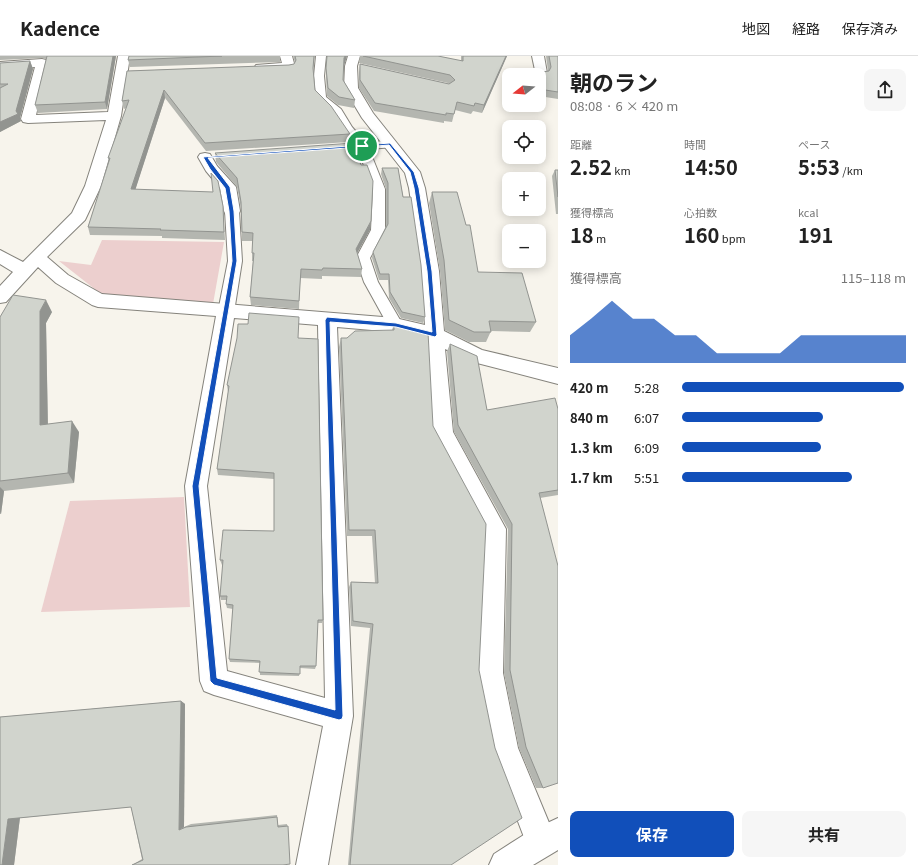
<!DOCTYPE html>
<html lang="ja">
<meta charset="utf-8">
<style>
:root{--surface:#fff;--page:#f6f6f6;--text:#222;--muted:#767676;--line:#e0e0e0;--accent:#114fba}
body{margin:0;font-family:Georgia,"Noto Sans JP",serif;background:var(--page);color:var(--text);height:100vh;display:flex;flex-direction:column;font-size:15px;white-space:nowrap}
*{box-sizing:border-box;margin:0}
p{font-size:13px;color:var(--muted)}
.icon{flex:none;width:22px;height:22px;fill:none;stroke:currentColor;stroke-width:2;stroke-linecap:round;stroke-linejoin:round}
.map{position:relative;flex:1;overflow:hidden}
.sheet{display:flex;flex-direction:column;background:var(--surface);width:360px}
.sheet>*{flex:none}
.needle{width:26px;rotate:253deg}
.controls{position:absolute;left:502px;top:12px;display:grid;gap:8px}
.controls a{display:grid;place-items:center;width:44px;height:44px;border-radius:8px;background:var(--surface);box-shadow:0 2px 10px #0003;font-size:20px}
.pin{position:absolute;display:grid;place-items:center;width:34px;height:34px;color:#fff;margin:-17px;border:2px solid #fff;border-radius:50%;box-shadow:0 1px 4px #0007}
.round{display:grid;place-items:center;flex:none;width:42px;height:42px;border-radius:8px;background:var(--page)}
.head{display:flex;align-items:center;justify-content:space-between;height:68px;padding:0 12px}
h1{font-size:22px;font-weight:700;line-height:30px}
.stats{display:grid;grid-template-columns:repeat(3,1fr);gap:6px;height:68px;padding:4px 12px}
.stats div{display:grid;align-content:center}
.stats b{font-size:20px;font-weight:700}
.stats small{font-size:11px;font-weight:400}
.stats p{font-size:11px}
.chart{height:112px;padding:8px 12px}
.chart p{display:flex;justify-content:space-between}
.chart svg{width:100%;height:72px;margin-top:4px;fill:var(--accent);opacity:.7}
.button{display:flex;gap:8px;margin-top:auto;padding:8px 12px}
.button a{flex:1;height:46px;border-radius:8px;background:var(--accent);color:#fff;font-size:16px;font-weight:700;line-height:46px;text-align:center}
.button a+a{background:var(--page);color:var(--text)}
ul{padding:0 12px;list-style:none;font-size:13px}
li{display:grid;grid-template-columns:64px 48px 1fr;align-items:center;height:30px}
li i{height:10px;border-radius:5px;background:var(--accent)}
header{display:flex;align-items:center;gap:24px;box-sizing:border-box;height:56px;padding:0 20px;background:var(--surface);border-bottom:1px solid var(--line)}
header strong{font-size:19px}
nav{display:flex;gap:22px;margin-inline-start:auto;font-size:14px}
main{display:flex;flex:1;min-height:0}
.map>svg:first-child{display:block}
.green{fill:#eccfce}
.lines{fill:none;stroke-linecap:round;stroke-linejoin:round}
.lane-casing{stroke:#85837c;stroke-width:2}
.street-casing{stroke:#85837c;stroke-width:2}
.secondary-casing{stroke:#85837c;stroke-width:2}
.lane{fill:#fff;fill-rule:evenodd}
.street{fill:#fff;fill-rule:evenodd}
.secondary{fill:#fff;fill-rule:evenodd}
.wall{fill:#b4b6b0}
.shaded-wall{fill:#929490}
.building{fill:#d1d4cd;stroke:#929490}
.route{fill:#114fba;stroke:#fff;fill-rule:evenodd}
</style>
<header>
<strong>Kadence</strong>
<nav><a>地図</a><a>経路</a><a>保存済み</a></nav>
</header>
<main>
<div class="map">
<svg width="558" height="809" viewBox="0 0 558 809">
<rect width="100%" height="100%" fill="#f7f4ec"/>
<!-- green -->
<g class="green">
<path d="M 102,184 L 224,186 L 213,248 L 101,238 L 59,205 L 91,209 Z"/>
<path d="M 184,441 L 190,551 L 41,556 L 70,445 Z"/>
</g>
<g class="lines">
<!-- lane casing -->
<g class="lane-casing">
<g id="lane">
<path d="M 316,0 L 326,0 L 324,20 L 326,41 L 341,53 L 352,71 L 365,86 L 394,85 L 396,88 L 394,91 L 369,93 L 385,133 L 385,174 L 370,202 L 378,226 L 403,269 L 400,273 L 395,275 L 390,273 L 364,226 L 356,202 L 371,174 L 373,133 L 358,94 L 348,94 L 346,91 L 348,88 L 353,87 L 341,73 L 332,57 L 316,42 L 314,20 Z"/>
<path d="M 232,151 L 237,152 L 239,155 L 242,205 L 234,256 L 231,260 L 226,261 L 221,260 L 218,256 L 228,205 L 225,155 L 227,152 Z"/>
</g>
</g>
<!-- street casing -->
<g class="street-casing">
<g id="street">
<path d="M 118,0 L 130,0 L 121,60 L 101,130 L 85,164 L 47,201 L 68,219 L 102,238 L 395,262 L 425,269 L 421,215 L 409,132 L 405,117 L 362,62 L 344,32 L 345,10 L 348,0 L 360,0 L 357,10 L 358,32 L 373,57 L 420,116 L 425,132 L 439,215 L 444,275 L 482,294 L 558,312 L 558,328 L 477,307 L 445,293 L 453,376 L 506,473 L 503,617 L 518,692 L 557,786 L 552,797 L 541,802 L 530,797 L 490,692 L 475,617 L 482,474 L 431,377 L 426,284 L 395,276 L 337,271 L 353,660 L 328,809 L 296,809 L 323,670 L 214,639 L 204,635 L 200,625 L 185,430 L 216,260 L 98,251 L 92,249 L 56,227 L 38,211 L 6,246 L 0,247 L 0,230 L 13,216 L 0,208 L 0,194 L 23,206 L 72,157 L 85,130 L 106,64 L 28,67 L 23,66 L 21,63 L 35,11 L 0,14 L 0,6 L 42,3 L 46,4 L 48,7 L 36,59 L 108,56 ZM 234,262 L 318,269 L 325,642 L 227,615 L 207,430 Z"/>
<path d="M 280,0 L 292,0 L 295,11 L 293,14 L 260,16 L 256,15 L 254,12 L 256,9 L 282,7 Z"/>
<path d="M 532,0 L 544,0 L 547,17 L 546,20 L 541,21 L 536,19 Z"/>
<path d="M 205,97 L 210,98 L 217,110 L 236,131 L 240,155 L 238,159 L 232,160 L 226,159 L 224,155 L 220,132 L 206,115 L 198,101 L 200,98 Z"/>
</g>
</g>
<!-- secondary casing -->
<g class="secondary-casing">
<path id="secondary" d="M 558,762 L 558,794 L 533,809 L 489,809 L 494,798 L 530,775 Z"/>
</g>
<!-- lane -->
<use href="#lane" class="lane"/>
<!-- street -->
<use href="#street" class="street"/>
<!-- secondary -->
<use href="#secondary" class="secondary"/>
</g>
<!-- wall -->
<g class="wall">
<path d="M 0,0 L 116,0 L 107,53 L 38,57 L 35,49 L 46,3 L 42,2 L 0,4 Z"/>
<path d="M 129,0 L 280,0 L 280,6 L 130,11 L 128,4 Z"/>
<path d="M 293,0 L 315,0 L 313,15 L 315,34 L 350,78 L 349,86 L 206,95 L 165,42 L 135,134 L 223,150 L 225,184 L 162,182 L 162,180 L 90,179 L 88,171 L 109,105 L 108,102 L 126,52 L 124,53 L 122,45 L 127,15 L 289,9 L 294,8 L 295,6 Z"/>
<path d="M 327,0 L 347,0 L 344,9 L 343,24 L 355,44 L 354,52 L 338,49 L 327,40 L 326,20 Z"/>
<path d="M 360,0 L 438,0 L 461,5 L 461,0 L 507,0 L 482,57 L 473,55 L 471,58 L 455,54 L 452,66 L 444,65 L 444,67 L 374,55 L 359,32 L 359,16 L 360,8 L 449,28 L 448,27 L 359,7 Z"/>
<path d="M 546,0 L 558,0 L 558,43 L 539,40 L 539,27 L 540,22 L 542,16 L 548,15 Z"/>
<path d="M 30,5 L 33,13 L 20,62 L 21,65 L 0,76 L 0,7 Z"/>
<path d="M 215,97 L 370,174 L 357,197 L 362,213 L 361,221 L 322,220 L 322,223 L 300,222 L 299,253 L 251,249 L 250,241 L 253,205 L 252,205 L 252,197 L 253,185 L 242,185 L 241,152 L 237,131 L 216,106 Z"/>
<path d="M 382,112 L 398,112 L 425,261 L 423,267 L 401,262 L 389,242 L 388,224 L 379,224 L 372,202 L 373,196 L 386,170 L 386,133 L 381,118 Z"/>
<path d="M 555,114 L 558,114 L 558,158 L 556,158 L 552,120 Z"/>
<path d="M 432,136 L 478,216 L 536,266 L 530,276 L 491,275 L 486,286 L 469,286 L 445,274 L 440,215 L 429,147 Z"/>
<path d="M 52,256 L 46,267 L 48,368 L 79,376 L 74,427 L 4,435 L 1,458 L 0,458 L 0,261 Z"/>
<path d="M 394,268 L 451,809 L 348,809 L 370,572 L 351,570 L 349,531 L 351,526 L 375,527 L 372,480 L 347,480 L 339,291 L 341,282 L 347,282 L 392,274 Z"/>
<path d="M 298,282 L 323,564 L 322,567 L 317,567 L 316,610 L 315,613 L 300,612 L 299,620 L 260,619 L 260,607 L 230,606 L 229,603 L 233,553 L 227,552 L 226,548 L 227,544 L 221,544 L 220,540 L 223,509 L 222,509 L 220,504 L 274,475 L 274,423 L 218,419 L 217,413 L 228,336 L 227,329 Z"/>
<path d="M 450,288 L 487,354 L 558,353 L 558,439 L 540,442 L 543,732 L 536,732 L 519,692 L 504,617 L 508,473 L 454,376 L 447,295 Z"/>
<path d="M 181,645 L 185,648 L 184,771 L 191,768 L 277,759 L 278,769 L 287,768 L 290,808 L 132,809 L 142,803 L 131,751 L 20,762 L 14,809 L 0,809 L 0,661 Z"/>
</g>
<!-- shaded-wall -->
<g class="shaded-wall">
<path d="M 113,0 L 116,0 L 107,53 L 105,46 Z"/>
<path d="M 345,0 L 347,0 L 344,10 L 344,2 Z"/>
<path d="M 506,0 L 507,0 L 482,57 L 484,49 Z"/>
<path d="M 30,5 L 33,13 L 20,62 L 21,65 L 0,76 L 0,66 Z"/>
<path d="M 164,34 L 165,42 L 133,141 L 131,133 Z"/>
<path d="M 371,165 L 370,174 L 355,201 L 356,193 Z"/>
<path d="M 46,244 L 52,256 L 46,267 L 48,380 L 40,369 L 40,255 Z"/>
<path d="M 72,365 L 79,376 L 74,427 L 68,417 Z"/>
<path d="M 0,431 L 4,435 L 1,458 L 0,456 Z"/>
<path d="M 181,645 L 185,648 L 184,771 L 179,774 Z"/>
<path d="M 20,761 L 14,809 L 2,809 L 8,763 Z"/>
</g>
<!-- building -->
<g class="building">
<path d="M 47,0 L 113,0 L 105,46 L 35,49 Z"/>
<path d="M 129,0 L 222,0 L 128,4 Z"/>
<path d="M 295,0 L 314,0 L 313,12 L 315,34 L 331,50 L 350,78 L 205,87 L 164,34 L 131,133 L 213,136 L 211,117 L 218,125 L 223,150 L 224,176 L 160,174 L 161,173 L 88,171 L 110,102 L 108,102 L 129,44 L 122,45 L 127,15 L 289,9 L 294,8 L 296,4 Z"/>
<path d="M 327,0 L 345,0 L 344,2 L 343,24 L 355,44 L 339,41 L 328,32 L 326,12 Z"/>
<path d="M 363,0 L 438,0 L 463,5 L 463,0 L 506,0 L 484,49 L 475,47 L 474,50 L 457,46 L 454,58 L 446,57 L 446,59 L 375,47 L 360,24 L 360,8 L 449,28 L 455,24 L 450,19 Z"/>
<path d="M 549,0 L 558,0 L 558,36 L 539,33 L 542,16 L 549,15 L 551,11 Z"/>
<path d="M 30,5 L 16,55 L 18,58 L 0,66 L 0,32 L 8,28 L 0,28 L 0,7 Z"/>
<path d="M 353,87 L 361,109 L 367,109 L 373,125 L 371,165 L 356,193 L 362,213 L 323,212 L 322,214 L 301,213 L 299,245 L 250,241 L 254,197 L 252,197 L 253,177 L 242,176 L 241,146 L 237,122 L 215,97 Z"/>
<path d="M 382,112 L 398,112 L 403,141 L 411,141 L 421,209 L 425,261 L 402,256 L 390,236 L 389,218 L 380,218 L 373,196 L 388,168 L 388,127 Z"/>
<path d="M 555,114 L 558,114 L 558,141 Z"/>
<path d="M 432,136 L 457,136 L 466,169 L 470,169 L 478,216 L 522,217 L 536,266 L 489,265 L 491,276 L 474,276 L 449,264 L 444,204 Z"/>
<path d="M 13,239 L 46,244 L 40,255 L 40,369 L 72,365 L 68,417 L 0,425 L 0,261 Z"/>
<path d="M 249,257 L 299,261 L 298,282 L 318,283 L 323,564 L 318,564 L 316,610 L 300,610 L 300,618 L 259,616 L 260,605 L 229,603 L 233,549 L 226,548 L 227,540 L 220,540 L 223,504 L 220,504 L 223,474 L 274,475 L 274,417 L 217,413 L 229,330 L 227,329 L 237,282 L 238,268 L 248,268 Z"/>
<path d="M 394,268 L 397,268 L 428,276 L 433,370 L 486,468 L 479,614 L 495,692 L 522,762 L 451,809 L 350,809 L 373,568 L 353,565 L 351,526 L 378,527 L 375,474 L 349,474 L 341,282 L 347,282 L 355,275 L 394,274 Z"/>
<path d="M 450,288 L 477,300 L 487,354 L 555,342 L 558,353 L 558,434 L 539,437 L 558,510 L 558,727 L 543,732 L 526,691 L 510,614 L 512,468 L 458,369 Z"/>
<path d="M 181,645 L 179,774 L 186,771 L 277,761 L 278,771 L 288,770 L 290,808 L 283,809 L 132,809 L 143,804 L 131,751 L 8,763 L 2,809 L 0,809 L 0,661 Z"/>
</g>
<!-- route -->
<path class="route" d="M 390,87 L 414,116 L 419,132 L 432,215 L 437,279 L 435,281 L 396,271 L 330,266 L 343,660 L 342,663 L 339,664 L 214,629 L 210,625 L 192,430 L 232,205 L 229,155 L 225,132 L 210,113 L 203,101 ZM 389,89 L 410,116 L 414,132 L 427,215 L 432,276 L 396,267 L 327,261 L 325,264 L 335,654 L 217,622 L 199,430 L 237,205 L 234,155 L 230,131 L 208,102 Z"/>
</svg>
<div class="controls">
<a><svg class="needle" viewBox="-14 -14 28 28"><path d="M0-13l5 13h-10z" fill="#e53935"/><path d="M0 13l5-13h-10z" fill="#767676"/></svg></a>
<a><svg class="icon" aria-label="locate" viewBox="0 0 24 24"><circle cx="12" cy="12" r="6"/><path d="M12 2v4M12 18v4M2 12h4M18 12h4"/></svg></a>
<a>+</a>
<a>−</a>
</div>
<div class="pin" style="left:362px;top:90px;background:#1e9e55"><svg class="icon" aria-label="arrive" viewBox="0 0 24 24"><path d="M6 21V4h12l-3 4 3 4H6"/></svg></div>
</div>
<section class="sheet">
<div class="head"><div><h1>朝のラン</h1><p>08:08 · 6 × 420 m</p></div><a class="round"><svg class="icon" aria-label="share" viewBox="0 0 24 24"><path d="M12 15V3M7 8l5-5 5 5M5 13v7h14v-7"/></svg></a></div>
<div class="stats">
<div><p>距離</p><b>2.52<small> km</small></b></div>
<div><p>時間</p><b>14:50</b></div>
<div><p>ペース</p><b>5:53<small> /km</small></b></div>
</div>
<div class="stats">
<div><p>獲得標高</p><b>18<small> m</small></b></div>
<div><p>心拍数</p><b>160<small> bpm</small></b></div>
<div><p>kcal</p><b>191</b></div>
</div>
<div class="chart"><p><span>獲得標高</span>115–118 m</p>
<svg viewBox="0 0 160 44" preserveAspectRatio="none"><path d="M0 44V27L10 17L20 6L30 17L40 17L50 27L60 27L70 38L80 38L90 38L100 38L110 27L120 27L130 27L140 27L150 27L160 27V44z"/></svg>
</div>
<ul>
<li><b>420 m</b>5:28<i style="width:99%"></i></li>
<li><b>840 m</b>6:07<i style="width:63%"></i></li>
<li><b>1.3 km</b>6:09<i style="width:62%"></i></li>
<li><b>1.7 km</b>5:51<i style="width:76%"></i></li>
</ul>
<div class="button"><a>保存</a><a>共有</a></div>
</section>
</main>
